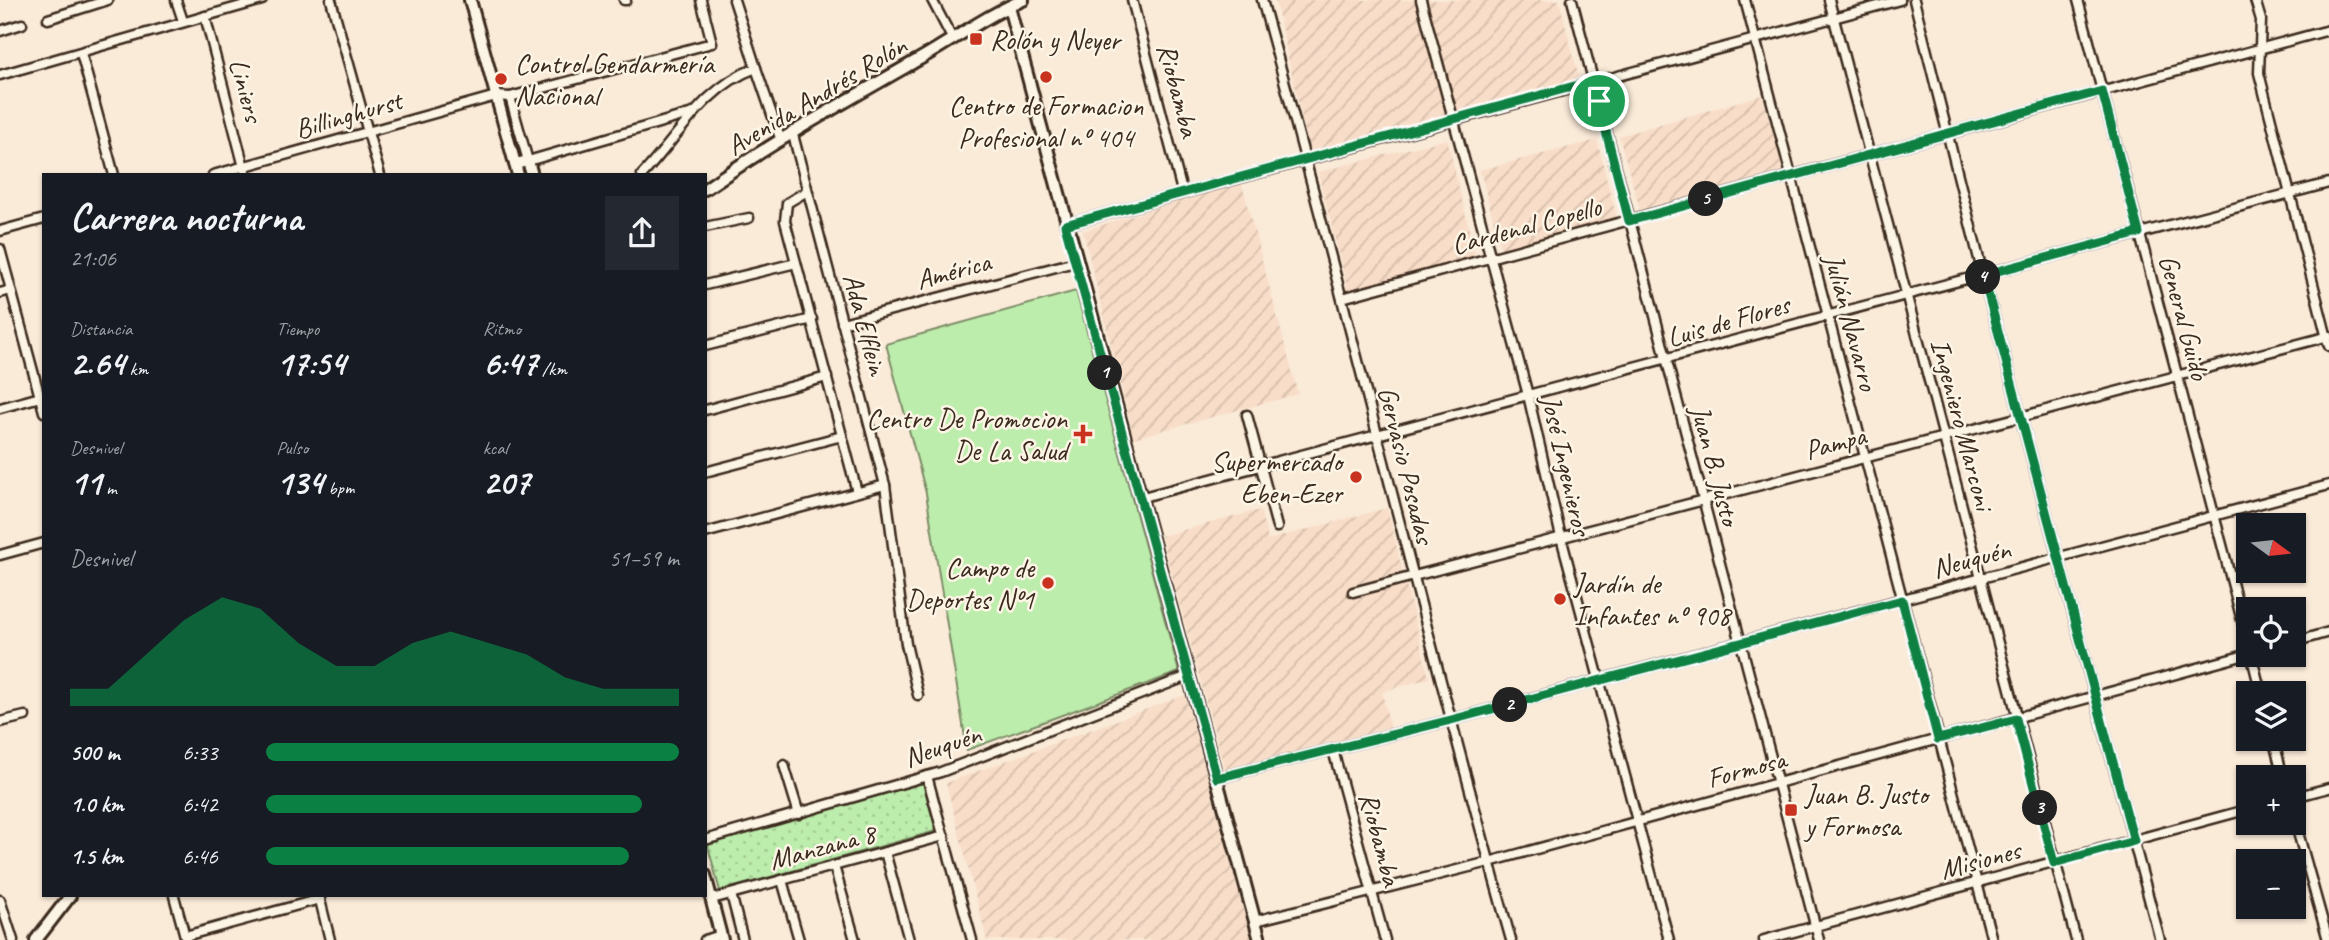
<!DOCTYPE html>
<html lang="es">
<meta charset="utf-8">
<style>
:root{--surface:#171b24;--page:#242831;--text:#f1f3f6;--muted:#9ea1a6;--accent:#0b8043}
body{margin:0;font-family:Caveat,sans-serif;background:var(--page);color:var(--text);height:100vh;display:flex;flex-direction:column;font-size:26px;white-space:nowrap}
*{box-sizing:border-box;margin:0}
p{font-size:23px;color:var(--muted)}
.icon{flex:none;width:38px;height:38px;fill:none;stroke:currentColor;stroke-width:2;stroke-linecap:round;stroke-linejoin:round}
.map{position:relative;flex:1;overflow:hidden}
.drawer{position:absolute;left:42px;top:173px;width:665px;height:724px;display:flex;flex-direction:column;background:var(--surface);border-radius:0px;box-shadow:0 2px 5px #0004}
.drawer>*{flex:none}
.needle{width:46px;rotate:105deg}
.controls{position:absolute;left:2236px;top:513px;display:grid;gap:14px}
.controls a{display:grid;place-items:center;width:70px;height:70px;border-radius:0px;background:var(--surface);box-shadow:0 2px 5px #0004;font-size:35px}
.pin{position:absolute;display:grid;place-items:center;width:60px;height:60px;color:#fff;margin:-30px;border:4px solid #fff;border-radius:50%;box-shadow:0 2px 7px #0007}
.km{position:absolute;width:35px;height:35px;margin:-18px;border-radius:50%;background:#222;color:#fff;font-size:19px;line-height:35px;text-align:center}
.round{display:grid;place-items:center;flex:none;width:74px;height:74px;border-radius:0px;background:var(--page)}
.summary{display:flex;align-items:center;justify-content:space-between;height:119px;padding:0 28px}
h1{font-size:38px;font-weight:700;line-height:52px}
.metrics{display:grid;grid-template-columns:repeat(3,1fr);gap:10px;height:119px;padding:7px 28px}
.metrics div{display:grid;align-content:center}
.metrics b{font-size:35px;font-weight:700}
.metrics small{font-size:19px;font-weight:400}
.metrics p{font-size:19px}
.chart{height:196px;padding:14px 28px}
.chart p{display:flex;justify-content:space-between}
.chart svg{width:100%;height:126px;margin-top:7px;fill:var(--accent);opacity:.7}
ul{padding:0 28px;list-style:none;font-size:23px}
li{display:grid;grid-template-columns:112px 84px 1fr;align-items:center;height:52px}
li i{height:18px;border-radius:9px;background:var(--accent)}
.map>svg:first-child{display:block}
.industrial{fill:url(#industrial-furrows)}
.grass{fill:url(#grass-dots);stroke:#7c8c66;stroke-width:2}
.garden{fill:#bdedad;stroke:#7c8c66;stroke-width:2}
.lines{fill:none;stroke-linecap:round;stroke-linejoin:round}
.street-casing{stroke:#3b2a1e;stroke-width:13}
.secondary-casing{stroke:#3b2a1e;stroke-width:16}
.street{stroke:#fcf5e5;stroke-width:8}
.secondary{stroke:#fcf5e5;stroke-width:10}
.route-casing{stroke:#fff;stroke-width:14}
.route{stroke:#0b8043;stroke-width:9}
.poi-dot{fill:#c8321e;stroke:#fcf5e5;stroke-width:2.5}
.labels{text-anchor:middle;stroke-width:5;stroke-linejoin:round;paint-order:stroke}
.poi-label{font-size:28px;fill:#3b2a1e;stroke:#fcf5e5;text-anchor:start}
.street-label{font-size:28px;fill:#3b2a1e;stroke:#fcf5e5}
</style>
<div class="map">
<svg width="2329" height="940" viewBox="0 0 2329 940">
<defs>
<pattern id="industrial-furrows" width="10" height="10" patternUnits="userSpaceOnUse" patternTransform="scale(1.75)"><rect width="10" height="10" fill="#f8ddc8"/><path d="M-1 1l2-2M0 10L10 0M9 11l2-2" fill="none" stroke="#d6beab"/></pattern>
<pattern id="grass-dots" width="8" height="8" patternUnits="userSpaceOnUse" patternTransform="scale(1.75)"><rect width="8" height="8" fill="#bdedad"/><path d="M2 2h.1M6 6h.1" fill="none" stroke="#a3cb94" stroke-width="1.8" stroke-linecap="round"/></pattern>
</defs>
<rect width="100%" height="100%" fill="#faead8"/>
<filter id="ink" filterUnits="userSpaceOnUse"><feTurbulence type="fractalNoise" baseFrequency=".0143" numOctaves="2"/><feDisplacementMap in="SourceGraphic" scale="14" xChannelSelector="R" yChannelSelector="G"/><feConvolveMatrix kernelMatrix="1 2 1 2 8 2 1 2 1" color-interpolation-filters="sRGB"/></filter>
<g filter="url(#ink)">
<!-- industrial -->
<g class="industrial">
<path d="M 1275,0 L 1559,0 L 1579,78 L 1310,152 Z"/>
<path d="M 1762,95 L 1784,172 L 1641,213 L 1619,136 Z"/>
<path d="M 1447,139 L 1477,261 L 1349,294 L 1318,172 Z"/>
<path d="M 1597,140 L 1617,219 L 1501,249 L 1480,170 Z"/>
<path d="M 1241,181 L 1298,394 L 1134,438 L 1083,231 Z"/>
<path d="M 1387,508 L 1429,678 L 1382,692 L 1391,731 L 1227,778 L 1161,536 L 1260,510 L 1268,540 Z"/>
<path d="M 1185,695 L 1251,940 L 987,940 L 946,783 Z"/>
</g>
<!-- grass -->
<path class="grass" d="M 923,783 L 936,831 L 720,891 L 707,843 Z"/>
<!-- garden -->
<path class="garden" d="M 1076,291 L 1179,672 L 967,750 L 926,493 L 886,344 Z"/>
<g class="lines">
<!-- street casing -->
<g class="street-casing">
<g id="street">
<path d="M 176,0 L 183,21"/>
<path d="M 331,0 L 380,175"/>
<path d="M 624,0 L 626,0"/>
<path d="M 734,0 L 756,68"/>
<path d="M 932,0 L 953,40"/>
<path d="M 1132,0 L 1182,191"/>
<path d="M 1262,0 C 1349,312 1423,628 1511,940"/>
<path d="M 1421,0 L 1528,395 L 1561,537 L 1669,940"/>
<path d="M 1572,0 L 1819,940"/>
<path d="M 1745,0 L 1992,940"/>
<path d="M 1829,0 L 2076,940"/>
<path d="M 1914,0 L 1983,275 L 2160,940"/>
<path d="M 2078,0 L 2249,647"/>
<path d="M 2255,0 L 2261,20 L 2259,73 L 2329,346"/>
<path d="M 205,16 L 246,175"/>
<path d="M 48,19 L 108,0"/>
<path d="M 0,31 L 22,24"/>
<path d="M 81,53 L 114,175"/>
<path d="M 0,75 L 262,0"/>
<path d="M 510,97 L 528,161 L 693,113"/>
<path d="M 792,131 L 885,485 L 906,644 L 918,695"/>
<path d="M 213,175 L 496,96 L 510,97 L 712,43 L 701,0"/>
<path d="M 642,175 C 679,136 704,87 756,68 L 780,138"/>
<path d="M 807,191 L 787,203 L 785,221 L 857,492"/>
<path d="M 1065,225 L 1900,0"/>
<path d="M 705,227 L 749,218"/>
<path d="M 0,231 L 44,219"/>
<path d="M 0,249 L 44,412"/>
<path d="M 705,285 L 796,263"/>
<path d="M 0,293 L 11,290"/>
<path d="M 1342,298 L 2329,30"/>
<path d="M 842,323 L 1075,262"/>
<path d="M 705,346 L 812,319"/>
<path d="M 0,408 L 44,396"/>
<path d="M 705,410 L 827,377"/>
<path d="M 1247,415 L 1277,527"/>
<path d="M 705,472 L 842,436"/>
<path d="M 1139,498 L 2329,183"/>
<path d="M 705,533 L 885,485"/>
<path d="M 0,555 L 44,543"/>
<path d="M 1353,592 L 2329,336"/>
<path d="M 2294,642 L 2329,632"/>
<path d="M 2251,654 L 2261,693"/>
<path d="M 0,722 L 25,716"/>
<path d="M 2273,738 L 2283,777"/>
<path d="M 1333,750 L 1385,940"/>
<path d="M 784,765 L 799,814"/>
<path d="M 927,776 L 972,940"/>
<path d="M 1217,778 L 1451,720 L 2329,485"/>
<path d="M 2294,797 L 2329,788"/>
<path d="M 2294,818 L 2328,940"/>
<path d="M 705,840 L 941,772 L 1188,676"/>
<path d="M 885,852 L 909,940"/>
<path d="M 834,866 L 855,940"/>
<path d="M 782,880 L 799,940"/>
<path d="M 731,894 L 743,940"/>
<path d="M 174,896 L 186,940"/>
<path d="M 319,896 L 330,940"/>
<path d="M 712,899 L 944,836"/>
<path d="M 0,900 L 13,940"/>
<path d="M 1255,921 L 1489,862 L 2249,654"/>
<path d="M 185,936 L 320,899"/>
<path d="M 705,940 L 721,935"/>
<path d="M 1764,940 L 2249,809"/>
</g>
</g>
<!-- secondary casing -->
<g class="secondary-casing">
<g id="secondary">
<path d="M 470,0 L 518,175"/>
<path d="M 1009,7 L 1260,940"/>
<path d="M 515,164 L 528,161 L 532,175"/>
<path d="M 705,189 C 773,142 844,102 916,61 C 952,41 985,16 1023,0"/>
<path d="M 705,875 L 722,940"/>
<path d="M 36,940 L 70,896"/>
</g>
</g>
<!-- street -->
<use href="#street" class="street"/>
<!-- secondary -->
<use href="#secondary" class="secondary"/>
</g>
</g>
<g class="lines" filter="url(#ink)">
<!-- route casing -->
<g class="route-casing">
<path id="route" d="M 1593,81 L 1629,221 L 2102,91 L 2139,233 L 1983,275 L 2134,841 L 2054,863 L 2016,719 L 1938,739 L 1902,600 L 1451,720 L 1217,778 L 1065,225 Z"/>
</g>
<!-- route -->
<use href="#route" class="route"/>
</g>
<!-- markers -->
<g class="poi-dot">
<rect x="969" y="32" width="14" height="14" rx="3.5"/>
<circle cx="1046" cy="77" r="7"/>
<circle cx="501" cy="79" r="7"/>
<path d="M1079.5 423.5h7v7h7v7h-7v7h-7v-7h-7v-7h7z"/>
<circle cx="1356" cy="477" r="7"/>
<circle cx="1048" cy="583" r="7"/>
<circle cx="1560" cy="599" r="7"/>
<rect x="1784" y="803" width="14" height="14" rx="3.5"/>
</g>
<g class="labels">
<!-- poi labels -->
<g class="poi-label">
<text x="990" y="49">Rolón y Neyer</text>
<text x="515" y="73">Control Gendarmería<tspan x="515" dy="32">Nacional</tspan></text>
<text x="1046" y="115" text-anchor="middle">Centro de Formacion<tspan x="1046" dy="32">Profesional nº 404</tspan></text>
<text x="1067" y="428" text-anchor="end">Centro De Promocion<tspan x="1067" dy="32">De La Salud</tspan></text>
<text x="1342" y="471" text-anchor="end">Supermercado<tspan x="1342" dy="32">Eben-Ezer</tspan></text>
<text x="1034" y="577" text-anchor="end">Campo de<tspan x="1034" dy="32">Deportes Nº1</tspan></text>
<text x="1574" y="593">Jardín de<tspan x="1574" dy="32">Infantes nº 908</tspan></text>
<text x="1805" y="804">Juan B. Justo<tspan x="1805" dy="32">y Formosa</tspan></text>
</g>
<!-- street labels -->
<g class="street-label">
<text transform="translate(247 90) rotate(75)" y="10">Liniers</text>
<text transform="translate(1179 90) rotate(75)" y="10">Riobamba</text>
<text transform="translate(816 95) rotate(-31)" y="10">Avenida Andrés Rolón</text>
<text transform="translate(348 114) rotate(-16)" y="10">Billinghurst</text>
<text transform="translate(1526 225) rotate(-15)" y="10">Cardenal Copello</text>
<text transform="translate(953 270) rotate(-15)" y="10">América</text>
<text transform="translate(2185 317) rotate(75)" y="10">General Guido</text>
<text transform="translate(1728 320) rotate(-16)" y="10">Luis de Flores</text>
<text transform="translate(1852 322) rotate(75)" y="10">Julián Navarro</text>
<text transform="translate(866 324) rotate(75)" y="10">Ada Elflein</text>
<text transform="translate(1963 424) rotate(75)" y="10">Ingeniero Marconi</text>
<text transform="translate(1835 442) rotate(-15)" y="10">Pampa</text>
<text transform="translate(1407 465) rotate(76)" y="10">Gervasio Posadas</text>
<text transform="translate(1567 465) rotate(77)" y="10">José Ingenieros</text>
<text transform="translate(1716 465) rotate(75)" y="10">Juan B. Justo</text>
<text transform="translate(1971 558) rotate(-15)" y="10">Neuquén</text>
<text transform="translate(942 745) rotate(-19)" y="10">Neuquén</text>
<text transform="translate(1746 768) rotate(-15)" y="10">Formosa</text>
<text transform="translate(1381 839) rotate(75)" y="10">Riobamba</text>
<text transform="translate(822 846) rotate(-15)" y="10">Manzana 8</text>
<text transform="translate(1980 859) rotate(-15)" y="10">Misiones</text>
</g>
</g>
</svg>
<div class="controls">
<a><svg class="needle" viewBox="-14 -14 28 28"><path d="M0-13l5 13h-10z" fill="#e53935"/><path d="M0 13l5-13h-10z" fill="#9ea1a6"/></svg></a>
<a><svg class="icon" aria-label="locate" viewBox="0 0 24 24"><circle cx="12" cy="12" r="6"/><path d="M12 2v4M12 18v4M2 12h4M18 12h4"/></svg></a>
<a><svg class="icon" aria-label="layers" viewBox="0 0 24 24"><path d="M12 4l9 5-9 5-9-5zM3 14l9 5 9-5"/></svg></a>
<a>+</a>
<a>−</a>
</div>
<div class="pin" style="left:1599px;top:101px;background:#1e9e55"><svg class="icon" aria-label="arrive" viewBox="0 0 24 24"><path d="M6 21V4h12l-3 4 3 4H6"/></svg></div>
<b class="km" style="left:1105px;top:373px">1</b>
<b class="km" style="left:1510px;top:705px">2</b>
<b class="km" style="left:2040px;top:808px">3</b>
<b class="km" style="left:1983px;top:277px">4</b>
<b class="km" style="left:1706px;top:199px">5</b>
<section class="drawer">
<div class="summary"><div><h1>Carrera nocturna</h1><p>21:06</p></div><a class="round"><svg class="icon" aria-label="share" viewBox="0 0 24 24"><path d="M12 15V3M7 8l5-5 5 5M5 13v7h14v-7"/></svg></a></div>
<div class="metrics">
<div><p>Distancia</p><b>2.64<small> km</small></b></div>
<div><p>Tiempo</p><b>17:54</b></div>
<div><p>Ritmo</p><b>6:47<small> /km</small></b></div>
</div>
<div class="metrics">
<div><p>Desnivel</p><b>11<small> m</small></b></div>
<div><p>Pulso</p><b>134<small> bpm</small></b></div>
<div><p>kcal</p><b>207</b></div>
</div>
<div class="chart"><p><span>Desnivel</span>51–59 m</p>
<svg viewBox="0 0 160 44" preserveAspectRatio="none"><path d="M0 44V38L10 38L20 26L30 14L40 6L50 10L60 22L70 30L80 30L90 22L100 18L110 22L120 26L130 34L140 38L150 38L160 38V44z"/></svg>
</div>
<ul>
<li><b>500 m</b>6:33<i style="width:100%"></i></li>
<li><b>1.0 km</b>6:42<i style="width:91%"></i></li>
<li><b>1.5 km</b>6:46<i style="width:88%"></i></li>
</ul>
</section>
</div>
